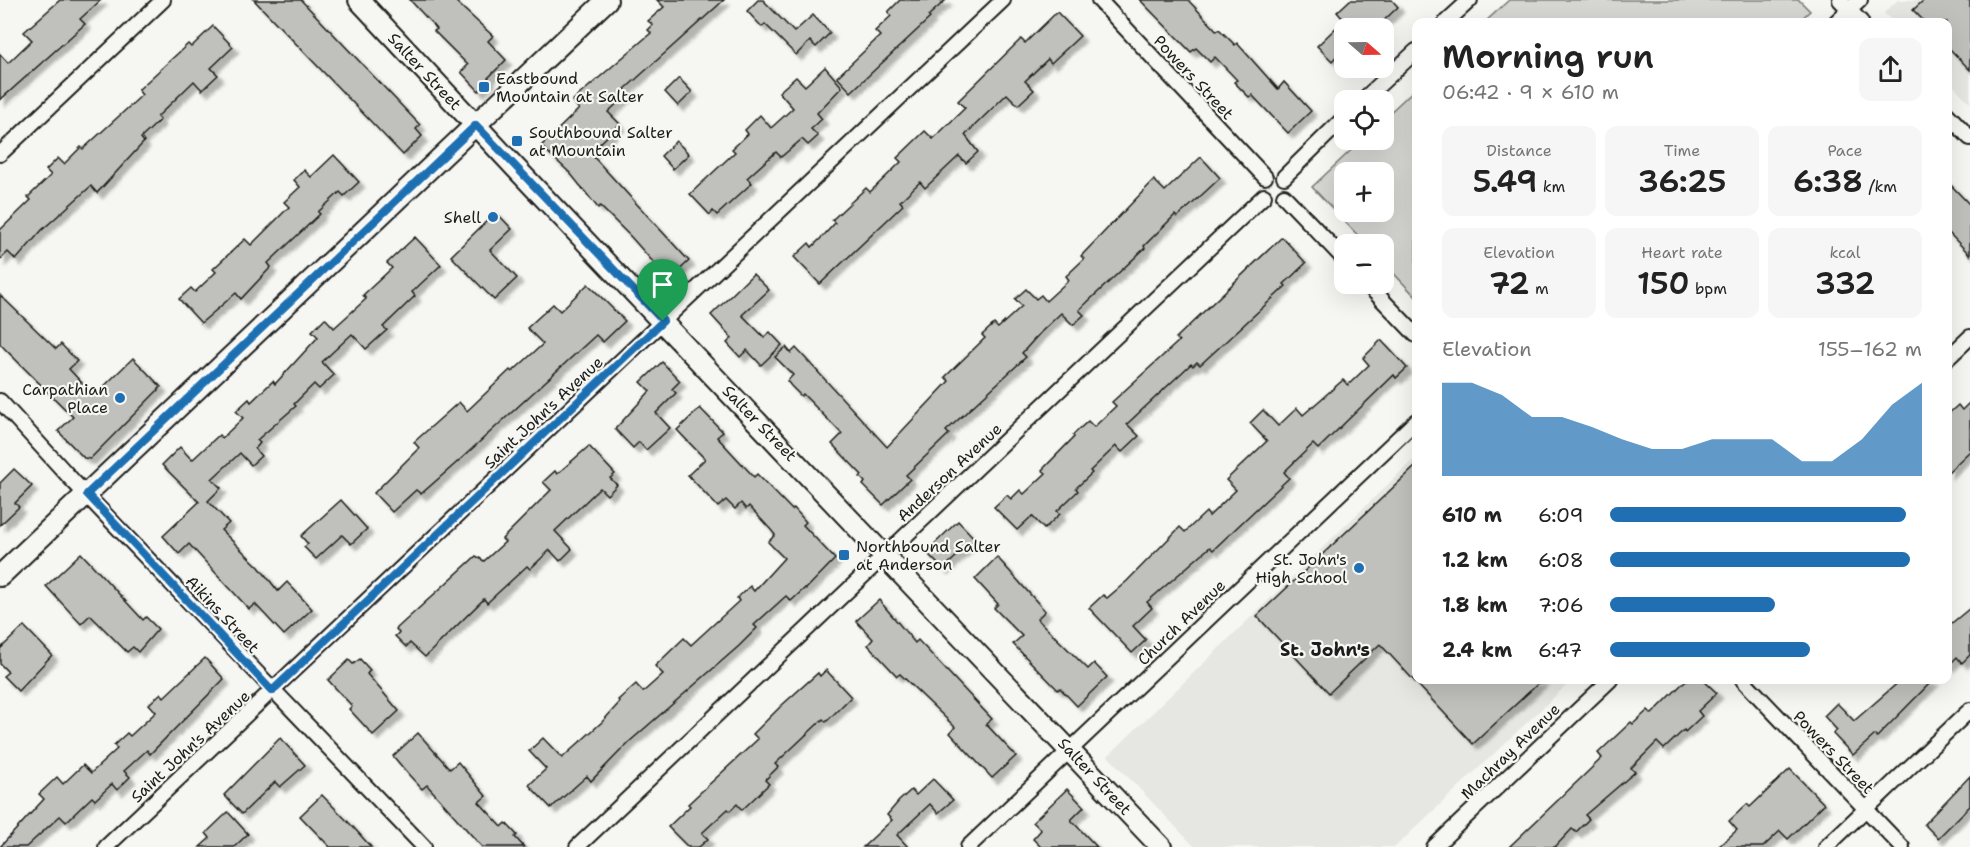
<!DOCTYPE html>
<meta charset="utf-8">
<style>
:root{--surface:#fff;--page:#f6f6f6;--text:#222;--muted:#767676;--accent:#1f6fb2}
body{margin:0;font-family:"Shantell Sans",sans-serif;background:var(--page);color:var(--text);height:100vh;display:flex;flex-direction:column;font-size:22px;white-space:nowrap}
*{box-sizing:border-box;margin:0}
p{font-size:20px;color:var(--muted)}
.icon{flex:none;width:33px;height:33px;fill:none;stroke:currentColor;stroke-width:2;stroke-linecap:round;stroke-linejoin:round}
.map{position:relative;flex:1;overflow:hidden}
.drawer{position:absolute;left:1412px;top:18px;width:540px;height:666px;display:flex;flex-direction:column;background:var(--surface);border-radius:12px;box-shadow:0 6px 24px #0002}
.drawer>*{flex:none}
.needle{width:39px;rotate:110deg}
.tools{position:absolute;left:1334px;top:18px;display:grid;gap:12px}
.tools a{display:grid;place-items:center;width:60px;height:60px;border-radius:12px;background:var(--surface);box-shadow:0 6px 24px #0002;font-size:30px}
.pin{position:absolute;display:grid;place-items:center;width:51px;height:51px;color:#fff;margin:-62px -26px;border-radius:50% 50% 50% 0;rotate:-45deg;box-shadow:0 0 6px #0007}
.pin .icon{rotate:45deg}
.round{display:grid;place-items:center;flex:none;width:63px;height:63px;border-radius:12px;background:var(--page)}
.overview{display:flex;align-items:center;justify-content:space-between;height:102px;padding:0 30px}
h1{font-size:33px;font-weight:600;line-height:45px}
.stats{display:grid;grid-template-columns:repeat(3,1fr);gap:9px;height:102px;padding:6px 30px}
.stats div{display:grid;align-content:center;border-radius:12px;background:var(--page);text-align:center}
.stats b{font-size:30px;font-weight:600}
.stats small{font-size:16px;font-weight:400}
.stats p{font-size:16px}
.chart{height:168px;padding:12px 30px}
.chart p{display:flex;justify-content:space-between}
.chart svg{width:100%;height:108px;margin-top:6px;fill:var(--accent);opacity:.7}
ul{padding:0 30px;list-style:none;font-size:20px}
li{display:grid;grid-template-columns:96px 72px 1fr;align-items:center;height:45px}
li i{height:15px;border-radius:8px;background:var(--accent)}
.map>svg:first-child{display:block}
.built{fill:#e6e6e2}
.green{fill:#d6d6d2;stroke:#797977;stroke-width:1.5;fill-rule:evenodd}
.building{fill:#c0c0bd;stroke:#1c1c1c;stroke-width:1.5;filter:url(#shadow)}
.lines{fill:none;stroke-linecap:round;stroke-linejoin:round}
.minor-casing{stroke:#1c1c1c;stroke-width:18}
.secondary-casing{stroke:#1c1c1c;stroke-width:24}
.minor{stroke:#f6f6f2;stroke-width:14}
.secondary{stroke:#f6f6f2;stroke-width:20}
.route-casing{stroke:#fff;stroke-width:12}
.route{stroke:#1f6fb2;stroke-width:8}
.poi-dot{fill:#1f6fb2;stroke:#f6f6f2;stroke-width:2}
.labels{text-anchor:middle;stroke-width:4.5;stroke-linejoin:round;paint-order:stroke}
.street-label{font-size:16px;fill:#1c1c1c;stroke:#f6f6f2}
.poi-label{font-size:16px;fill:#1c1c1c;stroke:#f6f6f2;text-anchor:start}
.neighbourhood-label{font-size:18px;font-weight:bold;fill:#1c1c1c;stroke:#f6f6f2}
</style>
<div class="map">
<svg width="1970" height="847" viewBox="0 0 1970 847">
<defs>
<filter id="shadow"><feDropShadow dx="5.5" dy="5.5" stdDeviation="1.5" flood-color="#0004"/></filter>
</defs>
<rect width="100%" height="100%" fill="#f6f6f2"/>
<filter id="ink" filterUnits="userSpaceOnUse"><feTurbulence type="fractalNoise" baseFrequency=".0167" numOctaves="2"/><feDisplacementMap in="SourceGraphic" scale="12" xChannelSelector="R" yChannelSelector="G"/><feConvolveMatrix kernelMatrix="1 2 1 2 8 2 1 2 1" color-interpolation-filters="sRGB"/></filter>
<g filter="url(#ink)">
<!-- built -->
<g class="built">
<path d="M 1898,0 L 1970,0 L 1970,103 L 1947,79 L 1947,22 L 1893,22 L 1884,13 Z"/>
<path d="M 1416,457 L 1416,680 L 1572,680 L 1395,847 L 1195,847 L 1108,756 Z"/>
</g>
<!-- green -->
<g class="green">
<path d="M 1509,0 L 1799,0 L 1810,11 L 1798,22 L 1485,22 Z"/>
<path d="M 1416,88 L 1416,297 L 1383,262 L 1383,244 L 1366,244 L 1312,187 L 1362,140 L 1383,140 L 1383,119 ZM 1383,172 L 1383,212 L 1344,212 L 1344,172 Z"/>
</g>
<!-- building -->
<g class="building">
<path d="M 60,0 L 101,0 L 80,19 L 85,24 L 0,100 L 0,54 L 8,63 L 32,40 L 24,32 Z"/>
<path d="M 254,0 L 301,0 L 420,125 L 416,129 L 422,136 L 403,155 Z"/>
<path d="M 410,0 L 454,0 L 493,36 L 488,41 L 506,60 L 488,78 L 490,80 L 479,91 L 461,72 L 468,65 L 434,31 L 437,29 Z"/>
<path d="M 657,0 L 724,0 L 625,89 L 628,93 L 608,112 L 620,124 L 590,153 L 689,261 L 669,280 L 631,237 L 600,206 L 598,208 L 570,173 L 541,146 L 579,109 L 572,101 L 651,33 L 648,30 L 653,25 L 648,21 L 664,7 Z"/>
<path d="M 758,0 L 763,0 L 794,32 L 813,15 L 830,33 L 816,47 L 810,41 L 796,55 L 765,24 L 762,27 L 747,11 Z"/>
<path d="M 900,0 L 946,0 L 928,16 L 930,18 L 851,92 L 837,77 L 880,36 L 875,31 L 891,16 L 888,12 Z"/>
<path d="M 1140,0 L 1188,0 L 1217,31 L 1219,29 L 1235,45 L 1237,43 L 1278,89 L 1284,82 L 1311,111 L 1288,133 L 1252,95 L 1249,97 L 1234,82 L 1237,80 L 1215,57 L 1210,62 L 1196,48 L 1191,52 Z"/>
<path d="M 1350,0 L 1392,0 L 1398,7 L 1376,28 L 1344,28 L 1344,48 L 1332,61 L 1317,46 L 1344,20 L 1337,12 Z"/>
<path d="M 1924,0 L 1970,0 L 1970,70 L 1947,46 L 1947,22 L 1925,22 L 1913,10 Z"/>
<path d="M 1057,12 L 1080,36 L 1051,63 L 1048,59 L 1025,81 L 1034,90 L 1018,105 L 1007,94 L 965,135 L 978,152 L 966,163 L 959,156 L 925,188 L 920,182 L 900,201 L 903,205 L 820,284 L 794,257 L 809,243 L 812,247 L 825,234 L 835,223 L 832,220 L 866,188 L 870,192 L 901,162 L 897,158 L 925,131 L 933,139 L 965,108 L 958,101 L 1021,39 L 1025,43 Z"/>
<path d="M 213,26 L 233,47 L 211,68 L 218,75 L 202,90 L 194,81 L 157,117 L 160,120 L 141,138 L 144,142 L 97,193 L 91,186 L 42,230 L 16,260 L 8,252 L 0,260 L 0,230 L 31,200 L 28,197 L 51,175 L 46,170 L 58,158 L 64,164 L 81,147 L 83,149 L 142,95 L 138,90 L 188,44 L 191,47 Z"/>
<path d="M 825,67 L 842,87 L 817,113 L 822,119 L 811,129 L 818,136 L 808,145 L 802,139 L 781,157 L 776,152 L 747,178 L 752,183 L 717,215 L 713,211 L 710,215 L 690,194 L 735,152 L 732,149 L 748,134 L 745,130 L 760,115 L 771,128 L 793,108 L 779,92 L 796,77 L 805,86 Z"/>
<path d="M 679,78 L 692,92 L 678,106 L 665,92 Z"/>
<path d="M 676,141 L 689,154 L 673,169 L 661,156 Z"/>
<path d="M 334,155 L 359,182 L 344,196 L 340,192 L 318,212 L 320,214 L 268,263 L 271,267 L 241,299 L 236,293 L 201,323 L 179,299 L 191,288 L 195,292 L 216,272 L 213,269 L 245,239 L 251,245 L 289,207 L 284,202 L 300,187 L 294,180 L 304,170 L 311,177 Z"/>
<path d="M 1201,157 L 1220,178 L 1190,206 L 1177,217 L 1175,215 L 1144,246 L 1145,248 L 1079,310 L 1084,315 L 1073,325 L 1061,313 L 1040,333 L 1022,353 L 1026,357 L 946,431 L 949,434 L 906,475 L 910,479 L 883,505 L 863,485 L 865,482 L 860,477 L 862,475 L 832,444 L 842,434 L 803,394 L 801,396 L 791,386 L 787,381 L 793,375 L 775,357 L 786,347 L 791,353 L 796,348 L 887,447 L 949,381 L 945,377 L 985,338 L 982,335 L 994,324 L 998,328 L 1022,306 L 1015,299 L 1026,289 L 1036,299 L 1041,295 L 1046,301 L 1069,280 L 1066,276 L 1084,259 L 1081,256 L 1154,180 L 1165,191 Z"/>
<path d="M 1947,181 L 1970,205 L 1970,255 L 1947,231 Z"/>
<path d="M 496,212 L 512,229 L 490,250 L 517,278 L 494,300 L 451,256 Z"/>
<path d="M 415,237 L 441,265 L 412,292 L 415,296 L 383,327 L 387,330 L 366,349 L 352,334 L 322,362 L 334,375 L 319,389 L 314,384 L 294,404 L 296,406 L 257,440 L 260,443 L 255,449 L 261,456 L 251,465 L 240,453 L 212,479 L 221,488 L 208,501 L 229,523 L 221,530 L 259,567 L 278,591 L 287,582 L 312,609 L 284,635 L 255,604 L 249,609 L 189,544 L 179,554 L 163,536 L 199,502 L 162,465 L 180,447 L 192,460 L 219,435 L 222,438 L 243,418 L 236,411 L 249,399 L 251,402 L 273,381 L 275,384 L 318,337 L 312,331 L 325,318 L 334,328 L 366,299 L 363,295 L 392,268 L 387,263 Z"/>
<path d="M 1282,237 L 1306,263 L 1284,284 L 1286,286 L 1200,365 L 1197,362 L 1193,366 L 1191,364 L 1127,424 L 1139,436 L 1122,452 L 1116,446 L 1090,471 L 1092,473 L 1076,488 L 1078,491 L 1057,511 L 1060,514 L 1044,529 L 1032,516 L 1017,530 L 994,507 L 1007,495 L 1011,499 L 1020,490 L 1024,494 L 1046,473 L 1042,470 L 1074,437 L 1073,435 L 1088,421 L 1094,427 L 1116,406 L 1112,402 L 1179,341 L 1176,338 Z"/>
<path d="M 753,274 L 769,290 L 742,315 L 764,337 L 770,332 L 782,345 L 761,365 L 747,350 L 740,357 L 727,343 L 732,338 L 711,315 Z"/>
<path d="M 588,284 L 625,321 L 603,342 L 596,335 L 462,458 L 421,494 L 416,490 L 392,512 L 374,493 L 419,448 L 414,442 L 459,402 L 467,411 L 510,370 L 512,372 L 543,344 L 527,328 L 553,304 L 560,311 Z"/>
<path d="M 0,295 L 56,349 L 61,344 L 77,361 L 69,369 L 94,396 L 133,358 L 161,387 L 90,459 L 84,458 L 58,431 L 73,417 L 0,344 Z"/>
<path d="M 1381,340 L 1407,368 L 1396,378 L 1394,375 L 1318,449 L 1313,444 L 1284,472 L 1289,478 L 1213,550 L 1210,547 L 1147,602 L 1152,608 L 1133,626 L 1146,640 L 1132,653 L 1089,608 L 1103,595 L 1107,598 L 1127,581 L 1180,527 L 1185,532 L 1206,512 L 1209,516 L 1236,490 L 1226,480 L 1267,441 L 1250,423 L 1263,410 L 1278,426 L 1297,408 L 1303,415 L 1343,380 L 1348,385 L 1369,365 L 1363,358 Z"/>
<path d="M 662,362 L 680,381 L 672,389 L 676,393 L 656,413 L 670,428 L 646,450 L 639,442 L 633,448 L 615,429 L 650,391 L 641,382 Z"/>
<path d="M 1970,402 L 1970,451 L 1947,473 L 1947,415 L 1958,405 L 1962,410 Z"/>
<path d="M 700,408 L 723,432 L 717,437 L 754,477 L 757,474 L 792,510 L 794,508 L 806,522 L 803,525 L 835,559 L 806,589 L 805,588 L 791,601 L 786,596 L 754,625 L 757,628 L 739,646 L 629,742 L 591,781 L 587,776 L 551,808 L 529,785 L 546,769 L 529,751 L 543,738 L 562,758 L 602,722 L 620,702 L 618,700 L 636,684 L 643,692 L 663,674 L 655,666 L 684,638 L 691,645 L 739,601 L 737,598 L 750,586 L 754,591 L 784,558 L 768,542 L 775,535 L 771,530 L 749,506 L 746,509 L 741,503 L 735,509 L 726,500 L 718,507 L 688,475 L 705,459 L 677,430 Z"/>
<path d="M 589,446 L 615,474 L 610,478 L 617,485 L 607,495 L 600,488 L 555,531 L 572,549 L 560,561 L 550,550 L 530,569 L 527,566 L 487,603 L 484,599 L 425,657 L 410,643 L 406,647 L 395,636 L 399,633 L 396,629 L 476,556 L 484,561 L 505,542 L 502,539 L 551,490 L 543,482 L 555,471 L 557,474 Z"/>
<path d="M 1416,466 L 1416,680 L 1542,680 L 1473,744 L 1380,644 L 1329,693 L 1257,616 Z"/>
<path d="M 14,469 L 32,486 L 15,503 L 19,507 L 0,525 L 0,483 Z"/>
<path d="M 341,500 L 367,529 L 351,544 L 342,535 L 316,559 L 304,547 L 308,544 L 301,536 Z"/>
<path d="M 958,521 L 975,539 L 943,569 L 926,552 Z"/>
<path d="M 81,553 L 143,620 L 146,617 L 158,629 L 138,652 L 133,647 L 127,652 L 90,615 L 81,624 L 46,586 Z"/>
<path d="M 997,557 L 1045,611 L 1037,619 L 1088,669 L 1094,663 L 1107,677 L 1077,706 L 1060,688 L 1058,690 L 1013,644 L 1022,636 L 994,608 L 998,604 L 975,579 Z"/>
<path d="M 879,600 L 915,643 L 918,640 L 992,719 L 986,724 L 1016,756 L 992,778 L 950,733 L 955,727 L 900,674 L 897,676 L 868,645 L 873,639 L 856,621 Z"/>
<path d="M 1970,608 L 1970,655 L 1962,663 L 1957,657 L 1947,667 L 1947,627 Z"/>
<path d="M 24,626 L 52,655 L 18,691 L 3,676 L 8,672 L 0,664 L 0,649 Z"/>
<path d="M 205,658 L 224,679 L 150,754 L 147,750 L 124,771 L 130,777 L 117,790 L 112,784 L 95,800 L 92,797 L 66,822 L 60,816 L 26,847 L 0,847 L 44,799 L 39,794 L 57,777 L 63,784 L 83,765 L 91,773 L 117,749 L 114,745 L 127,733 L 130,736 L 156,712 L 149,704 L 161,693 L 164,697 Z"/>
<path d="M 360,659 L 370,670 L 367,674 L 399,711 L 373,735 L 349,709 L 352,706 L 328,680 L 349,660 L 353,664 Z"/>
<path d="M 826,670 L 851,697 L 826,722 L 823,719 L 775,764 L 778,767 L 765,780 L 769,784 L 742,810 L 737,804 L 730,811 L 728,809 L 702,833 L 708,839 L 699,847 L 688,847 L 668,827 L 690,806 L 688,804 L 758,739 L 753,734 L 782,705 L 818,673 L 820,676 Z"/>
<path d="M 1686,680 L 1703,680 L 1717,693 L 1698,711 L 1702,716 L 1685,732 L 1684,730 L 1664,749 L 1657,742 L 1631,768 L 1635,772 L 1585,815 L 1589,819 L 1576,832 L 1572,829 L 1555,847 L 1509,847 L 1602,758 L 1598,753 L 1631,722 L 1633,724 L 1648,710 L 1652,714 Z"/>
<path d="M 1901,680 L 1933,680 L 1877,737 L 1875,735 L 1853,755 L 1833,734 L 1837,730 L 1824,716 L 1837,703 L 1854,721 Z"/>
<path d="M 418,733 L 450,769 L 458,762 L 486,796 L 479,802 L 502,827 L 506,823 L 517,835 L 515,837 L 524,847 L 482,847 L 427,785 L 422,789 L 409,775 L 393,756 Z"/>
<path d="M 280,738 L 305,765 L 280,787 L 275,782 L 242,814 L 224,795 Z"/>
<path d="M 1790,769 L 1824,804 L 1788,839 L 1780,831 L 1763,847 L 1718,847 L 1737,830 L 1729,821 L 1747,804 L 1750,807 Z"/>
<path d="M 1970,776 L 1970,806 L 1938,838 L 1924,824 Z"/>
<path d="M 933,779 L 953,800 L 938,813 L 930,804 L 897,835 L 908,847 L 863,847 L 892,820 L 887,815 L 899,801 L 911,790 L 916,795 Z"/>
<path d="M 1067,789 L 1084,807 L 1071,820 L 1097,847 L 1041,847 L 1033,839 L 1041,830 L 1033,822 Z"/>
<path d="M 322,795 L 354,828 L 371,847 L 330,847 L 300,816 Z"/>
<path d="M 228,812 L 248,834 L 234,847 L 200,847 L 210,838 L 206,833 Z"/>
</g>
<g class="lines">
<!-- minor casing -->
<g class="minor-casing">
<g id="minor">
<path d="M 1099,0 L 1265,177"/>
<path d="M 1840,0 L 1861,22"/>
<path d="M 1446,22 L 1470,0"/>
<path d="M 1836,22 L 1860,0"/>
<path d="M 1363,100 L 1416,51"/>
<path d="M 1947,114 L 1970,138"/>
<path d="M 0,154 L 163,0"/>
<path d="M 1284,177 L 1344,118"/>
<path d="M 1284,196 L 1344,259"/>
<path d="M 1367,284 L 1416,335"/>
<path d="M 1947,359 L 1970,337"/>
<path d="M 0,401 L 73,481 L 424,847"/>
<path d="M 1743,680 L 1902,847"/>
<path d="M 106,847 L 1003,0"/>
<path d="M 577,847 L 1264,196"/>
<path d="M 968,847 L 1416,421"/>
<path d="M 1434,847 L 1610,680"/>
<path d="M 1826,847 L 1970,710"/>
</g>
</g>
<!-- secondary casing -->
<g class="secondary-casing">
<g id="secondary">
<path d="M 359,0 L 512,164 L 1161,847"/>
<path d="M 0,576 L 607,0"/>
</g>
</g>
<!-- minor -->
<use href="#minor" class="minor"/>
<!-- secondary -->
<use href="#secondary" class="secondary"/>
</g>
</g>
<g class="lines" filter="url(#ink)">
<!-- route casing -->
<g class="route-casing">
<path id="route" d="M 476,125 L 663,321 L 272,691 L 87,494 Z"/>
</g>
<!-- route -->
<use href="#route" class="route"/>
</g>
<!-- markers -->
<g class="poi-dot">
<rect x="478" y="81" width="12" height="12" rx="3"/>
<rect x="511" y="135" width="12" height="12" rx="3"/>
<circle cx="493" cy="217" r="6"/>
<circle cx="120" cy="398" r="6"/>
<rect x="838" y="549" width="12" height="12" rx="3"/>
<circle cx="1359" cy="568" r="6"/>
</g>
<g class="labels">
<!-- street labels -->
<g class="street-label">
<text transform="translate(425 71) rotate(47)" y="6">Salter Street</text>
<text transform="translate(1194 77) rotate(47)" y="6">Powers Street</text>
<text transform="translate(543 412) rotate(-43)" y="6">Saint John's Avenue</text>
<text transform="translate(760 423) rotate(46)" y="6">Salter Street</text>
<text transform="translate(949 472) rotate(-43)" y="6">Anderson Avenue</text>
<text transform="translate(223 614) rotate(47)" y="6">Aikins Street</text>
<text transform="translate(1181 622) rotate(-44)" y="6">Church Avenue</text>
<text transform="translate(190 746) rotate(-43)" y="6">Saint John's Avenue</text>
<text transform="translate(1510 751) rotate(-44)" y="6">Machray Avenue</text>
<text transform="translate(1834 752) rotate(46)" y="6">Powers Street</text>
<text transform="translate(1095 776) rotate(47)" y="6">Salter Street</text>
</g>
<!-- poi labels -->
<g class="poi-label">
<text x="496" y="84">Eastbound<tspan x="496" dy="18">Mountain at Salter</tspan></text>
<text x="529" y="138">Southbound Salter<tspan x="529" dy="18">at Mountain</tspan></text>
<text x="481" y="223" text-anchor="end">Shell</text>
<text x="108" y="395" text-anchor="end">Carpathian<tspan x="108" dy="18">Place</tspan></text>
<text x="856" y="552">Northbound Salter<tspan x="856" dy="18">at Anderson</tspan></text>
<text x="1347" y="565" text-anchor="end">St. John's<tspan x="1347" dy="18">High School</tspan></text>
</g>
<!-- neighbourhood labels -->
<g class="neighbourhood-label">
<text x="1325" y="656">St. John's</text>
</g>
</g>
</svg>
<div class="tools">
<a><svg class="needle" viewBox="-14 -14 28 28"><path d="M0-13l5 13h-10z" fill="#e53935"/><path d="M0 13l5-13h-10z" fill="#767676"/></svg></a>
<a><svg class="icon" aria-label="locate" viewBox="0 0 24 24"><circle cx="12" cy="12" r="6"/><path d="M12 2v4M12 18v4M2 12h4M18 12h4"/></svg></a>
<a>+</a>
<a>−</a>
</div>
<div class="pin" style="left:663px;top:321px;background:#1e9e55"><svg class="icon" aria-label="arrive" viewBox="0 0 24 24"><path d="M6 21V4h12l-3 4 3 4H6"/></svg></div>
<section class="drawer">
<div class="overview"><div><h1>Morning run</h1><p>06:42 · 9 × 610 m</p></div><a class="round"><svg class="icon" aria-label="share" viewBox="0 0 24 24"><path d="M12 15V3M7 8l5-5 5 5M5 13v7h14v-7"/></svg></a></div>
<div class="stats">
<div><p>Distance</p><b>5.49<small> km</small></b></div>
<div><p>Time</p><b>36:25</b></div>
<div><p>Pace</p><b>6:38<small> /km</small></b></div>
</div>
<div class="stats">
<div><p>Elevation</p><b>72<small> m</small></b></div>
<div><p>Heart rate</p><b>150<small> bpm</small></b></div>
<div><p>kcal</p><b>332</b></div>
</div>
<div class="chart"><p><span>Elevation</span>155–162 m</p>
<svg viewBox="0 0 160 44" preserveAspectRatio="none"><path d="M0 44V6L10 6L20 11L30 20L40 20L50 24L60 29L70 33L80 33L90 29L100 29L110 29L120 38L130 38L140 29L150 15L160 6V44z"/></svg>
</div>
<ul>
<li><b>610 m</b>6:09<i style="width:95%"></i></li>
<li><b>1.2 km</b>6:08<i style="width:96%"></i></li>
<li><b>1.8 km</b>7:06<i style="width:53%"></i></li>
<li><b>2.4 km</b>6:47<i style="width:64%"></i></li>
</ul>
</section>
</div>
